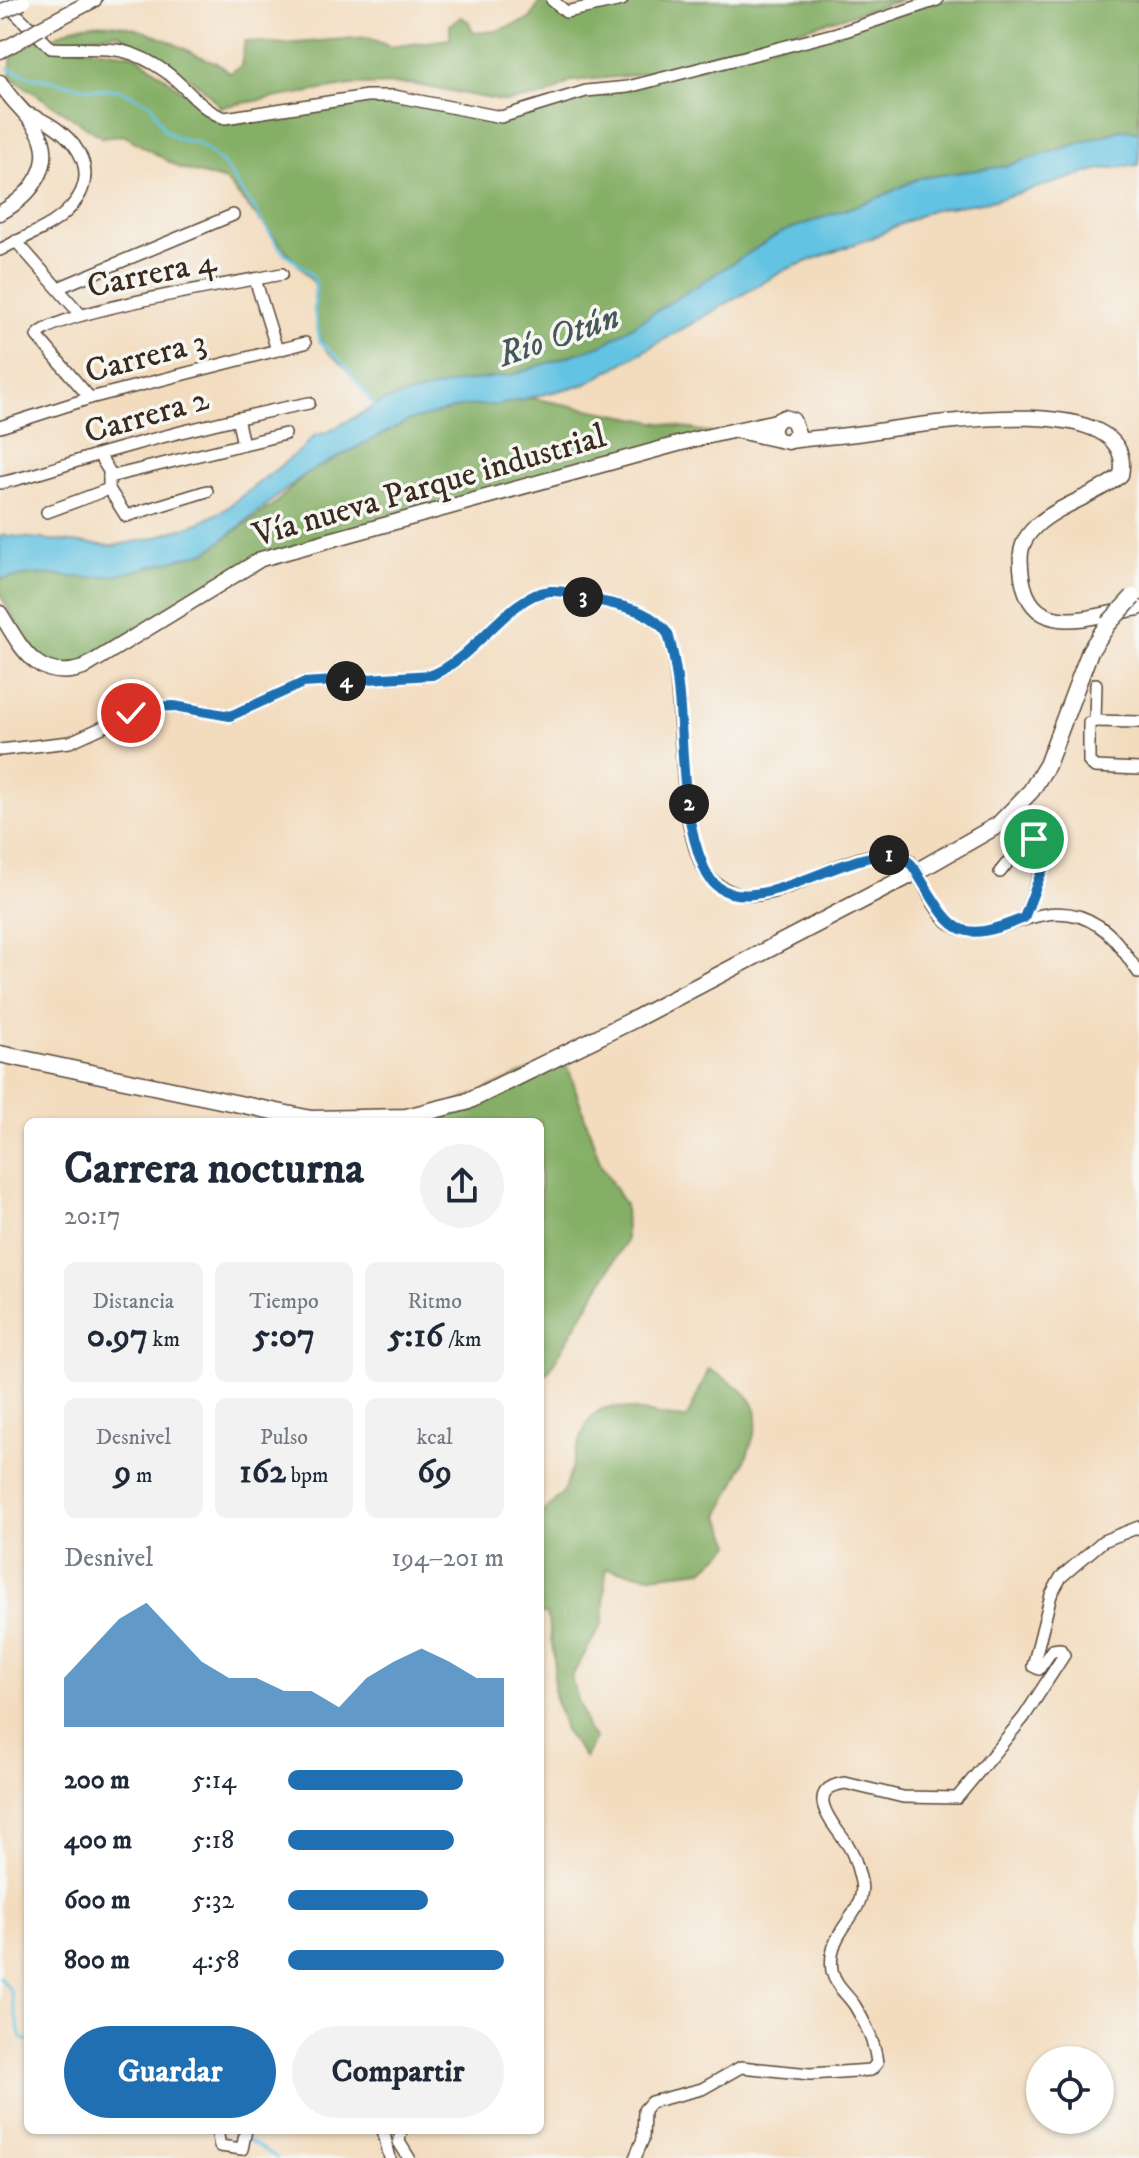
<!DOCTYPE html>
<html lang="es">
<meta charset="utf-8">
<style>
:root{--surface:#fff;--page:#f2f2f3;--text:#1f2937;--muted:#747a83;--accent:#1f6fb2}
body{margin:0;font-family:"IM FELL DW Pica",serif;background:var(--page);color:var(--text);height:100vh;display:flex;flex-direction:column;font-size:30px;white-space:nowrap}
*{box-sizing:border-box;margin:0}
p{font-size:26px;color:var(--muted)}
.icon{flex:none;width:44px;height:44px;fill:none;stroke:currentColor;stroke-width:2;stroke-linecap:round;stroke-linejoin:round}
.map{position:relative;flex:1;overflow:hidden}
.side{position:absolute;left:24px;top:1118px;width:520px;height:1016px;display:flex;flex-direction:column;background:var(--surface);border-radius:12px;box-shadow:0 2px 6px #0004}
.side>*{flex:none}
.controls{position:absolute;left:1026px;top:2046px;display:grid;gap:16px}
.controls a{display:grid;place-items:center;width:88px;height:88px;border-radius:50%;background:var(--surface);box-shadow:0 2px 6px #0004;font-size:40px}
.pin{position:absolute;display:grid;place-items:center;width:68px;height:68px;color:#fff;margin:-34px;border:4px solid #fff;border-radius:50%;box-shadow:0 2px 8px #0007}
.km{position:absolute;width:40px;height:40px;margin:-20px;border-radius:50%;background:#222;color:#fff;font-size:22px;line-height:40px;text-align:center}
.round{display:grid;place-items:center;flex:none;width:84px;height:84px;border-radius:42px;background:var(--page)}
.head{display:flex;align-items:center;justify-content:space-between;height:136px;padding:0 40px}
h1{font-size:44px;font-weight:700;line-height:60px}
.figures{display:grid;grid-template-columns:repeat(3,1fr);gap:12px;height:136px;padding:8px 40px}
.figures div{display:grid;align-content:center;border-radius:12px;background:var(--page);text-align:center}
.figures b{font-size:34px;font-weight:700}
.figures small{font-size:22px;font-weight:400}
.figures p{font-size:22px}
.chart{height:224px;padding:16px 40px}
.chart p{display:flex;justify-content:space-between}
.chart svg{width:100%;height:144px;margin-top:8px;fill:var(--accent);opacity:.7}
.button{display:flex;gap:16px;margin-top:auto;padding:16px 40px}
.button a{flex:1;height:92px;border-radius:48px;background:var(--accent);color:#fff;font-size:32px;font-weight:700;line-height:92px;text-align:center}
.button a+a{background:var(--page);color:var(--text)}
ul{padding:0 40px;list-style:none;font-size:26px}
li{display:grid;grid-template-columns:128px 96px 1fr;align-items:center;height:60px}
li i{height:20px;border-radius:10px;background:var(--accent)}
.map>svg:first-child{display:block}
.forest{fill:#85af66;stroke:#606c42;stroke-width:2}
.water{fill:#64c3e2;stroke:#507680;stroke-width:2}
.lines{fill:none;stroke-linecap:round;stroke-linejoin:round}
.stream{stroke:#64c3e2;stroke-width:3}
.minor-casing{stroke:#574536;stroke-width:14}
.major-casing{stroke:#574536;stroke-width:17}
.highway-casing{stroke:#574536;stroke-width:19}
.minor{stroke:#fff;stroke-width:11}
.major{stroke:#fff;stroke-width:14}
.highway{stroke:#fff;stroke-width:16}
.minor-bridge-casing{stroke:#574536;stroke-width:14;stroke-linecap:butt}
.major-bridge-casing{stroke:#574536;stroke-width:17;stroke-linecap:butt}
.highway-bridge-casing{stroke:#574536;stroke-width:19;stroke-linecap:butt}
.minor-bridge{stroke:#fff;stroke-width:11}
.major-bridge{stroke:#fff;stroke-width:14}
.highway-bridge{stroke:#fff;stroke-width:16}
.route-casing{stroke:#fff;stroke-width:16}
.route{stroke:#1f6fb2;stroke-width:10}
.labels{text-anchor:middle;stroke-width:7;stroke-linejoin:round;paint-order:stroke}
.street-label{font-size:34px;fill:#3b2a1e;stroke:#f6f6f2}
.water-label{font-size:36px;font-style:italic;fill:#475859;stroke:#f6f6f2}
</style>
<div class="map">
<svg width="1139" height="2158" viewBox="0 0 1139 2158">
<rect width="100%" height="100%" fill="#f6f6f2"/>
<filter id="ink" filterUnits="userSpaceOnUse"><feTurbulence type="fractalNoise" baseFrequency=".0125" numOctaves="2"/><feDisplacementMap in="SourceGraphic" scale="16" xChannelSelector="R" yChannelSelector="G"/><feConvolveMatrix kernelMatrix="1 2 1 2 8 2 1 2 1" color-interpolation-filters="sRGB"/></filter>
<filter id="wash" filterUnits="userSpaceOnUse"><feTurbulence type="fractalNoise" baseFrequency=".006" numOctaves="4" result="noise"/><feDisplacementMap in="SourceGraphic" scale="32" xChannelSelector="R" yChannelSelector="G"/><feGaussianBlur stdDeviation="1.8" result="paint"/><feColorMatrix in="noise" values="0 0 0 0 0 0 0 0 0 0 0 0 0 0 0 0 0 1.4 0 .05"/><feComposite in="paint" operator="in"/></filter>
<g filter="url(#wash)">
<rect width="100%" height="100%" fill="#f3dcbe"/>
<!-- forest -->
<g class="forest">
<path d="M 541,0 L 552,0 L 566,12 L 625,0 L 902,0 L 674,66 L 628,76 L 572,81 L 547,95 L 507,102 L 411,84 L 351,85 L 220,107 L 201,86 L 117,33 L 50,43 L 136,55 L 211,113 L 247,117 L 394,96 L 501,117 L 586,91 L 628,87 L 927,1 L 1139,0 L 1139,148 L 942,193 L 680,315 L 495,391 L 712,433 L 261,559 L 71,672 L 34,656 L 0,594 L 0,566 L 218,543 L 277,502 L 305,474 L 404,422 L 483,397 L 383,416 L 345,367 L 326,350 L 319,336 L 314,309 L 315,284 L 226,181 L 180,168 L 123,135 L 103,138 L 10,77 L 12,52 L 39,38 L 48,42 C 92,6 150,30 193,53 C 207,60 218,61 230,73 L 241,66 L 245,41 L 284,44 L 368,37 L 390,47 L 450,39 L 450,25 L 461,17 L 469,22 L 473,33 L 496,31 L 530,19 Z"/>
<path d="M 564,1055 L 601,1165 L 625,1205 L 626,1241 L 549,1371 L 540,1378 L 540,1122 L 414,1122 Z"/>
<path d="M 709,1369 C 725,1379 749,1390 756,1410 C 763,1431 730,1494 719,1515 L 732,1544 L 703,1570 L 650,1576 L 606,1568 L 603,1622 L 571,1678 L 588,1730 L 595,1738 L 585,1758 L 566,1733 L 554,1694 L 554,1657 L 547,1614 L 540,1614 L 540,1515 C 547,1508 556,1501 562,1493 C 575,1473 579,1411 607,1408 C 630,1405 660,1419 687,1418 Z"/>
</g>
<!-- water -->
<path class="water" d="M 1121,130 L 1139,131 L 1139,165 L 1101,169 L 995,200 L 931,210 L 871,238 L 787,269 L 586,384 L 499,405 L 464,406 L 408,421 L 305,474 L 209,551 L 118,575 L 88,578 L 38,574 L 0,579 L 0,535 L 112,546 L 150,539 L 199,523 L 224,510 L 302,449 L 315,435 L 326,433 L 384,401 L 458,382 L 512,375 L 604,344 L 782,232 L 880,197 L 919,178 L 1006,166 Z"/>
<g class="lines">
<!-- stream -->
<g class="stream">
<path d="M 8,68 L 28,76 L 92,89 L 121,90 L 151,104 L 164,130 L 178,139 L 198,143 L 223,163 L 282,251 L 310,273 L 316,284 L 314,309 L 320,342 L 343,363 L 377,409"/>
<path d="M 0,1977 L 10,1990 L 21,2038 L 28,2041"/>
<path d="M 231,2130 L 240,2135"/>
<path d="M 246,2139 L 277,2158"/>
</g>
</g>
</g>
<g filter="url(#ink)">
<g class="lines">
<!-- minor casing -->
<g class="minor-casing">
<g id="minor">
<path d="M 2,0 L 51,48 C 100,51 121,40 166,72 C 187,87 200,110 225,118 L 367,96 L 394,96 L 501,117 L 586,91 L 628,87 L 845,31 L 937,0"/>
<path d="M 552,0 L 566,12 L 622,0"/>
<path d="M 16,241 L 81,315"/>
<path d="M 0,250 C 21,238 48,229 65,213 C 111,171 69,126 24,112"/>
<path d="M 255,279 L 277,350"/>
<path d="M 58,288 L 233,215"/>
<path d="M 90,398 L 37,336 C 53,311 242,282 282,274"/>
<path d="M 237,418 L 243,444"/>
<path d="M 0,427 L 90,398 L 305,343"/>
<path d="M 99,455 L 109,471 L 109,489 L 126,516 L 207,491"/>
<path d="M 109,477 L 285,434"/>
<path d="M 0,483 C 35,476 66,464 100,454 C 169,434 238,417 309,403"/>
<path d="M 47,512 L 109,489"/>
<path d="M 1096,684 L 1095,721 L 1089,723 L 1089,762 L 1095,767 L 1139,769"/>
<path d="M 1095,721 L 1139,722"/>
<path d="M 0,750 L 70,742 L 147,707 L 174,706 L 230,716 L 303,683 L 432,675 C 476,658 509,594 550,591 C 568,590 587,598 604,602 C 630,608 651,611 668,634 C 687,697 673,820 706,873 C 712,882 720,887 730,891 C 786,914 854,832 910,861"/>
<path d="M 1000,872 L 1025,841 L 1034,839 L 1049,848 L 1024,918"/>
<path d="M 923,884 C 930,896 936,911 946,920 C 988,959 1039,885 1099,926 C 1116,937 1127,957 1139,973"/>
<path d="M 217,2130 L 220,2146 L 242,2149 L 246,2130"/>
<path d="M 383,2130 L 390,2158"/>
<path d="M 401,2130 L 399,2142 L 409,2158"/>
<path d="M 635,2158 L 643,2139 L 644,2110 L 651,2102 L 702,2089 L 741,2067 L 810,2074 L 871,2070 L 877,2063 C 875,2042 866,2024 855,2006 C 847,1994 835,1986 832,1971 C 826,1928 868,1915 861,1882 C 858,1870 856,1858 849,1847 C 839,1830 798,1790 845,1783 L 903,1797 L 957,1798 L 1024,1717 L 1064,1655 L 1060,1649 L 1052,1650 L 1039,1669 L 1033,1666 L 1051,1595 L 1061,1577 L 1103,1541 L 1139,1527"/>
</g>
</g>
<!-- major casing -->
<g class="major-casing">
<g id="major">
<path d="M 40,28 L 94,0"/>
<path d="M 0,51 L 17,42"/>
<path d="M 0,82 C 9,99 24,110 35,126 C 59,162 32,195 0,213"/>
<path d="M 738,431 L 788,442 L 798,433 L 793,420 L 784,417 L 776,421 L 772,430 L 776,439"/>
<path d="M 790,441 C 815,437 838,437 863,433 C 906,427 1139,384 1121,475 C 1096,496 1060,504 1036,526 C 1019,542 1019,556 1022,577 C 1032,643 1095,614 1139,608"/>
<path d="M 0,613 C 21,647 37,683 83,668 L 261,559 L 696,439 L 776,421"/>
</g>
</g>
<!-- highway casing -->
<g class="highway-casing">
<path id="highway" d="M 0,1054 L 311,1119 L 406,1117 L 466,1102 L 635,1019 L 916,872 L 998,825 L 1031,791 L 1047,765 L 1090,651 L 1108,624"/>
</g>
<!-- minor -->
<use href="#minor" class="minor"/>
<!-- major -->
<use href="#major" class="major"/>
<!-- highway -->
<use href="#highway" class="highway"/>
<!-- minor-bridge casing -->
<g class="minor-bridge-casing">
<path id="minor-bridge" d="M 910,861 L 923,884"/>
</g>
<!-- major-bridge casing -->
<g class="major-bridge-casing">
<g id="major-bridge">
<path d="M 0,12 L 23,2"/>
<path d="M 17,42 L 40,28"/>
</g>
</g>
<!-- highway-bridge casing -->
<g class="highway-bridge-casing">
<path id="highway-bridge" d="M 1108,624 L 1133,597"/>
</g>
<!-- minor-bridge -->
<use href="#minor-bridge" class="minor-bridge"/>
<!-- major-bridge -->
<use href="#major-bridge" class="major-bridge"/>
<!-- highway-bridge -->
<use href="#highway-bridge" class="highway-bridge"/>
</g>
</g>
<g class="lines" filter="url(#ink)">
<!-- route casing -->
<g class="route-casing">
<path id="route" d="M 131,713 L 147,707 L 174,706 L 230,716 L 303,683 L 432,675 C 475,658 510,594 550,591 C 568,590 587,598 604,602 C 630,608 651,611 668,634 C 690,709 673,795 704,868 C 734,940 850,841 899,857 C 911,860 914,868 920,878 C 954,933 958,945 1024,918 L 1048,855 L 1046,844 L 1034,839"/>
</g>
<!-- route -->
<use href="#route" class="route"/>
</g>
<g class="labels">
<!-- street labels -->
<g class="street-label">
<text transform="translate(151 272) rotate(-12)" y="12">Carrera 4</text>
<text transform="translate(145 355) rotate(-15)" y="12">Carrera 3</text>
<text transform="translate(146 414) rotate(-16)" y="12">Carrera 2</text>
<text transform="translate(429 484) rotate(-16)" y="12">Vía nueva Parque industrial</text>
</g>
<!-- water labels -->
<g class="water-label">
<text transform="translate(558 334) rotate(-19)" y="13">Río Otún</text>
</g>
</g>
</svg>
<div class="controls">
<a><svg class="icon" aria-label="locate" viewBox="0 0 24 24"><circle cx="12" cy="12" r="6"/><path d="M12 2v4M12 18v4M2 12h4M18 12h4"/></svg></a>
</div>
<div class="pin" style="left:1034px;top:839px;background:#1e9e55"><svg class="icon" aria-label="arrive" viewBox="0 0 24 24"><path d="M6 21V4h12l-3 4 3 4H6"/></svg></div>
<div class="pin" style="left:131px;top:713px;background:#d93025"><svg class="icon" aria-label="check" viewBox="0 0 24 24"><path d="M5 12l5 5 9-10"/></svg></div>
<b class="km" style="left:889px;top:855px">1</b>
<b class="km" style="left:689px;top:804px">2</b>
<b class="km" style="left:583px;top:597px">3</b>
<b class="km" style="left:346px;top:681px">4</b>
<section class="side">
<div class="head"><div><h1>Carrera nocturna</h1><p>20:17</p></div><a class="round"><svg class="icon" aria-label="share" viewBox="0 0 24 24"><path d="M12 15V3M7 8l5-5 5 5M5 13v7h14v-7"/></svg></a></div>
<div class="figures">
<div><p>Distancia</p><b>0.97<small> km</small></b></div>
<div><p>Tiempo</p><b>5:07</b></div>
<div><p>Ritmo</p><b>5:16<small> /km</small></b></div>
</div>
<div class="figures">
<div><p>Desnivel</p><b>9<small> m</small></b></div>
<div><p>Pulso</p><b>162<small> bpm</small></b></div>
<div><p>kcal</p><b>69</b></div>
</div>
<div class="chart"><p><span>Desnivel</span>194–201 m</p>
<svg viewBox="0 0 160 44" preserveAspectRatio="none"><path d="M0 44V29L10 20L20 11L30 6L40 15L50 24L60 29L70 29L80 33L90 33L100 38L110 29L120 24L130 20L140 24L150 29L160 29V44z"/></svg>
</div>
<ul>
<li><b>200 m</b>5:14<i style="width:81%"></i></li>
<li><b>400 m</b>5:18<i style="width:77%"></i></li>
<li><b>600 m</b>5:32<i style="width:65%"></i></li>
<li><b>800 m</b>4:58<i style="width:100%"></i></li>
</ul>
<div class="button"><a>Guardar</a><a>Compartir</a></div>
</section>
</div>
